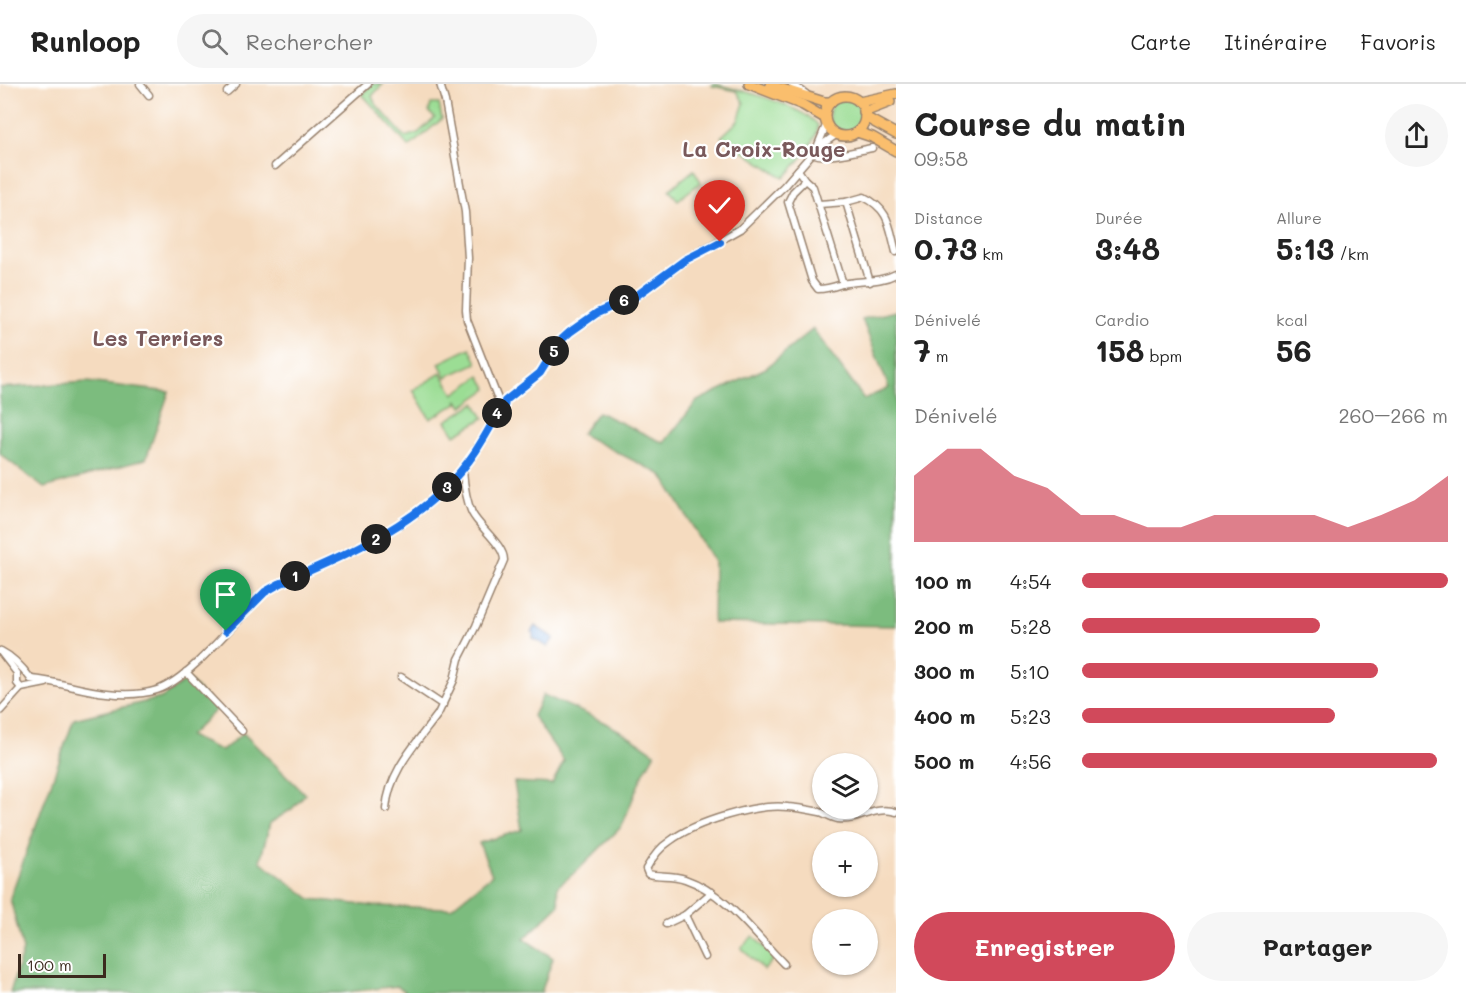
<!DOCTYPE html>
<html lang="fr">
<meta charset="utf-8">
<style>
:root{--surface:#fff;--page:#f6f6f6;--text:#222;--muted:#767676;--line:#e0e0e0;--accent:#d1495b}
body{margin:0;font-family:Mali,sans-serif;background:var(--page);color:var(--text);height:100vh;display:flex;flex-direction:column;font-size:22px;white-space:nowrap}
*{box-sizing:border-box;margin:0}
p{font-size:20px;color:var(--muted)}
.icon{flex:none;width:33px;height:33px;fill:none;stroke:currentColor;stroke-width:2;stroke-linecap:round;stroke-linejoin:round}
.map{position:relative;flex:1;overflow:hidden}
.side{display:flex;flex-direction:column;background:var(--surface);width:570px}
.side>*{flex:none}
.buttons{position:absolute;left:812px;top:669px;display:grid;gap:12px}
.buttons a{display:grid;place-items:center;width:66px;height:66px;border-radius:50%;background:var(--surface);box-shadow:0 2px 4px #0004;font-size:30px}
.scale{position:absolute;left:18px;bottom:15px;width:88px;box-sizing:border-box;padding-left:6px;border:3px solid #3b2a1e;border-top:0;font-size:16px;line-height:21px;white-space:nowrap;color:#3b2a1e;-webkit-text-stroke:4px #fff;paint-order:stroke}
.pin{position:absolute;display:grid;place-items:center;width:51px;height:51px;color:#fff;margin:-62px -26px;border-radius:50% 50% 50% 0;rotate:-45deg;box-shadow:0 0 6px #0007}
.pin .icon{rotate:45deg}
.km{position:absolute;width:30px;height:30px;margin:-15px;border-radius:50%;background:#222;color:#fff;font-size:16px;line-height:30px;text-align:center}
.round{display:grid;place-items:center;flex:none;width:63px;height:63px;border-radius:32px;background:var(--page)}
.overview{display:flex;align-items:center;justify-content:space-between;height:102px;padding:0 18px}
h1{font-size:33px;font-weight:700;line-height:45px}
.stats{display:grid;grid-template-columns:repeat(3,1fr);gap:9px;height:102px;padding:6px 18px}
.stats div{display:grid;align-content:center}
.stats b{font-size:30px;font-weight:700}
.stats small{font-size:16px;font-weight:400}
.stats p{font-size:16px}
.chart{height:168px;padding:12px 18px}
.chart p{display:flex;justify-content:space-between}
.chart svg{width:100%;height:108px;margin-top:6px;fill:var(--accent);opacity:.7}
.action{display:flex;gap:12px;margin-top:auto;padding:12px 18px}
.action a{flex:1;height:69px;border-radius:36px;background:var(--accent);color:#fff;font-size:24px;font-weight:700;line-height:69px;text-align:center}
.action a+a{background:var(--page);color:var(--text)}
ul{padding:0 18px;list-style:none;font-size:20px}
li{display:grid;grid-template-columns:96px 72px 1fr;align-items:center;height:45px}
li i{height:15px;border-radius:8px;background:var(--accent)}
header{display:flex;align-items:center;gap:36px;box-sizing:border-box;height:84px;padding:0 30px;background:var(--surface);border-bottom:2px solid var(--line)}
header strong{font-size:28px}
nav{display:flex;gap:33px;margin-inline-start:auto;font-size:21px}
.search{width:420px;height:54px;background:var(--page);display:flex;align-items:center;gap:15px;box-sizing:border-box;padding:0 21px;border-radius:33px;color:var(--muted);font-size:22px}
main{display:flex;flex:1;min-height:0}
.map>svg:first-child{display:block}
.green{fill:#9bdd94;stroke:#6b8459;stroke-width:1.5}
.forest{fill:#7cbc7e;stroke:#5c734e;stroke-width:1.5}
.water{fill:#6da3db;stroke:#54667c;stroke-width:1.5}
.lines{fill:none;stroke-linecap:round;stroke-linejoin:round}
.minor-casing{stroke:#98826e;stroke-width:9}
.primary-casing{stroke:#98826e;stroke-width:12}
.minor{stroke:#fff;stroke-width:6}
.primary{stroke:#fabe6d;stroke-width:9}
.route-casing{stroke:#fff;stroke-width:12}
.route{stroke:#1a73e8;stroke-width:8}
.labels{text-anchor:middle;stroke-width:4.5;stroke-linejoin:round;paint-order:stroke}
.quarter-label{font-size:21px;font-weight:bold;fill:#79595b;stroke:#fff}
</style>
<header>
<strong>Runloop</strong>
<div class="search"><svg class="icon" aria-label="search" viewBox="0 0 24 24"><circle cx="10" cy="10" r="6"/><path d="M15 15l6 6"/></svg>Rechercher</div>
<nav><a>Carte</a><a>Itinéraire</a><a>Favoris</a></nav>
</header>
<main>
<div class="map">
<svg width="896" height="909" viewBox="0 0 896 909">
<rect width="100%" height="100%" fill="#fff"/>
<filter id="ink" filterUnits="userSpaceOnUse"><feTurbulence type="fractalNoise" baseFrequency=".0167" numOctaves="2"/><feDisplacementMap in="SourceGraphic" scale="12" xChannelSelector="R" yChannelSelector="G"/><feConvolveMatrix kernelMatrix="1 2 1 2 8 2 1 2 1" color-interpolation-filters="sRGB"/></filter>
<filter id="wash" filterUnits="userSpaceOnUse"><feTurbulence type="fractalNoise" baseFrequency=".008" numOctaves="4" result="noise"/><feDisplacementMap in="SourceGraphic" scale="24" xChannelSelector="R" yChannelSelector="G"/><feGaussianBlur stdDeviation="1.35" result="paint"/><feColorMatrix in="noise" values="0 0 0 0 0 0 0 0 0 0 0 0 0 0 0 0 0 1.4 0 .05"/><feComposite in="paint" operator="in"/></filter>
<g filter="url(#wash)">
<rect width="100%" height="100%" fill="#f5dbbf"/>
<!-- green -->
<g class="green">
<path d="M 373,0 L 383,0 L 372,12 L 375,19 L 405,53 L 418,49 L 435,34 L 429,28 L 431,20 L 439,20 L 442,35 L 409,63 L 362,10 Z"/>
<path d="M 713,0 C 739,5 801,21 818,41 C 817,60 796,80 784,94 L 721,53 L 738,37 L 744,19 L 737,7 L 712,2 Z"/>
<circle cx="845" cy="31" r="16"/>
<path d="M 694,86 L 701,98 L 678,116 L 669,106 Z"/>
<path d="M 470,264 L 477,279 L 446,293 L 439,279 Z"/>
<path d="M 441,289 L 454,310 L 480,292 L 488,305 L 462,323 L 457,315 L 458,319 L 430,335 L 413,306 Z"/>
<path d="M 475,319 L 484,334 L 455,351 L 446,337 Z"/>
<path d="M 753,852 L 775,874 L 764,886 L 741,864 Z"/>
</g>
<!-- forest -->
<g class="forest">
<path d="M 896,227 L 896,542 L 713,539 L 714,478 L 662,391 L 581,350 L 598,328 L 664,359 L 697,317 L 766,284 L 813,245 L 864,315 L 889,304 L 862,235 Z"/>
<path d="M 87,298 L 169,308 L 146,375 L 44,404 L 0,370 L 0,304 Z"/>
<path d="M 188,595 L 217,625 L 189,652 L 222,667 L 243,649 L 305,710 L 292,725 L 270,739 L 260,777 L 311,815 L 373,822 L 451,824 L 492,791 L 479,759 L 522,746 L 514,698 L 552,700 L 564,677 L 533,632 L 543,611 C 585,629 617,642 655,669 L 641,694 L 622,742 L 578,786 L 557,803 L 559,821 L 524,855 L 553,874 L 541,909 L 406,909 L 398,902 L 340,909 L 10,909 L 23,866 L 10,814 L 74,635 L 161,614 Z"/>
</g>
<!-- water -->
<path class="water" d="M 535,542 L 554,554 L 548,563 L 533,554 L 533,549 L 531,548 Z"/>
</g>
<g filter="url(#ink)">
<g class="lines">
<!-- minor casing -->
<g class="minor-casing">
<g id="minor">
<path d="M 140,0 L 149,11"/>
<path d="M 440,0 L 445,17 L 465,128 L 468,174 L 466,226 L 467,236 L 498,315"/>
<path d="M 792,0 L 806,10"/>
<path d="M 227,8 L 236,0"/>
<path d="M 818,61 L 827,39"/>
<path d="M 812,69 C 826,76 856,67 872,64"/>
<path d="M 275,82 L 368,0"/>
<path d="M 798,86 L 805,96 L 813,103 L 843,200"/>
<path d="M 805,96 L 793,108 L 788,118 L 812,197 L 818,205 C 828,205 833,203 842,200 C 860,196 879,199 896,190"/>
<path d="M 846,118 L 870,198"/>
<path d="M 819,120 L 846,118 L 864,113 C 890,126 889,142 896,168"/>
<path d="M 505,317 L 540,289 L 560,257 L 570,248 L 607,223 L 636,212 L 685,176 L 740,145 L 784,102 L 816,65 L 837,50"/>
<path d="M 0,567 L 17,589 L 17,599 L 21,604"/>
<path d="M 1,567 C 13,573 23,584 31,595"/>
<path d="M 186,588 L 242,647"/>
<path d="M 401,593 L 443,621"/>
<path d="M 31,595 C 57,597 82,607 107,609 C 124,611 141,611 157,606 C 191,595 237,534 265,508 L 279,500 C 356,466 438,434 482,357 C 488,347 495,337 498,324"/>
<path d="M 21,604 L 46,599"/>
<path d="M 0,627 L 21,604"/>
<path d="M 386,725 C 389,687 416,660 438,630 L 454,596 L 459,575 L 476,542 L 504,476 C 504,461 479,443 472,429 C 466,416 464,400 463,386"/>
<path d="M 666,840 L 685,831"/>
<path d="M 705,873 L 685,831 L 712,808"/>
<path d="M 784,880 C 754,850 726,809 685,795 C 673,790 660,793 648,790 L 646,785 C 652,774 659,764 670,757 C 695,738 757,719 788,723 C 799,724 810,726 820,728 C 826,730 832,734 838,735 C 860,738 873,721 896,728"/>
</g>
</g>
<!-- primary casing -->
<g class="primary-casing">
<g id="primary">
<path d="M 749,0 L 803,21 L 825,34"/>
<path d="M 770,1 L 824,18 L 831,18"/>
<circle cx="845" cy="32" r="20"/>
<path d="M 859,18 L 896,10"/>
<path d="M 864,28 L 890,18"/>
<path d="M 865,33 L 896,50"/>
<path d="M 857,48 L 872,53 L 896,67"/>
</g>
</g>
<!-- minor -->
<use href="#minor" class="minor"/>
<!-- primary -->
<use href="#primary" class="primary"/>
</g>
</g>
<g class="lines" filter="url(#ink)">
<!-- route casing -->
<g class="route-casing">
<path id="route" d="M 226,547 L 265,508 L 279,500 C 356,466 438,433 482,357 C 488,347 495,337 498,324 L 504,323 L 505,317 L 540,289 L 560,257 L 570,248 L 597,229 L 636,212 L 685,176 L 720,158"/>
</g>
<!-- route -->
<use href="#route" class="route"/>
</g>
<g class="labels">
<!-- quarter labels -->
<g class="quarter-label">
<text x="764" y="73">La Croix-Rouge</text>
<text x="158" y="262">Les Terriers</text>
</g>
</g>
</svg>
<div class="buttons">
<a><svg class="icon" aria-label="layers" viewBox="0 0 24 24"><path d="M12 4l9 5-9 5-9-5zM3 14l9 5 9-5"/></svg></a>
<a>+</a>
<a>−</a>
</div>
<div class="scale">100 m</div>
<div class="pin" style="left:226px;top:547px;background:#1e9e55"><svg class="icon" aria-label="arrive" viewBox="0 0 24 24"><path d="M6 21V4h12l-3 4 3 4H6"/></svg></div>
<div class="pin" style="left:720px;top:158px;background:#d93025"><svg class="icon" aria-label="check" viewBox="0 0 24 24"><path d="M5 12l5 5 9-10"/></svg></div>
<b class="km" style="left:295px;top:492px">1</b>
<b class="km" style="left:376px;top:455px">2</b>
<b class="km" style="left:447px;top:403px">3</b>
<b class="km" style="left:497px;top:329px">4</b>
<b class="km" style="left:554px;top:267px">5</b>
<b class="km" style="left:624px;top:216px">6</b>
</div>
<section class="side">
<div class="overview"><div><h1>Course du matin</h1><p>09:58</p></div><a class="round"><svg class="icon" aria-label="share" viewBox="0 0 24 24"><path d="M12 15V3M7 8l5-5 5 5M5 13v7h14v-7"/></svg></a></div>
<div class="stats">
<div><p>Distance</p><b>0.73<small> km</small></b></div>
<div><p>Durée</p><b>3:48</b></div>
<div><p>Allure</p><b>5:13<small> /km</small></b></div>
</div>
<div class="stats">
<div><p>Dénivelé</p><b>7<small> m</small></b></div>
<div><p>Cardio</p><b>158<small> bpm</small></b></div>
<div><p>kcal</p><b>56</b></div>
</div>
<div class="chart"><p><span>Dénivelé</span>260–266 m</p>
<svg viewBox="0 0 160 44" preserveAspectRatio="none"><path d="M0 44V17L10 6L20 6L30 17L40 22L50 33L60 33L70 38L80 38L90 33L100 33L110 33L120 33L130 38L140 33L150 27L160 17V44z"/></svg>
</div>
<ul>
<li><b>100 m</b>4:54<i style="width:100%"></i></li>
<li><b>200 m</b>5:28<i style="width:65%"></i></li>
<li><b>300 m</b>5:10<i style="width:81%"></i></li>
<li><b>400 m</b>5:23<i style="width:69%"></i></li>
<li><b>500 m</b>4:56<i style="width:97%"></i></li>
</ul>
<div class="action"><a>Enregistrer</a><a>Partager</a></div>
</section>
</main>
